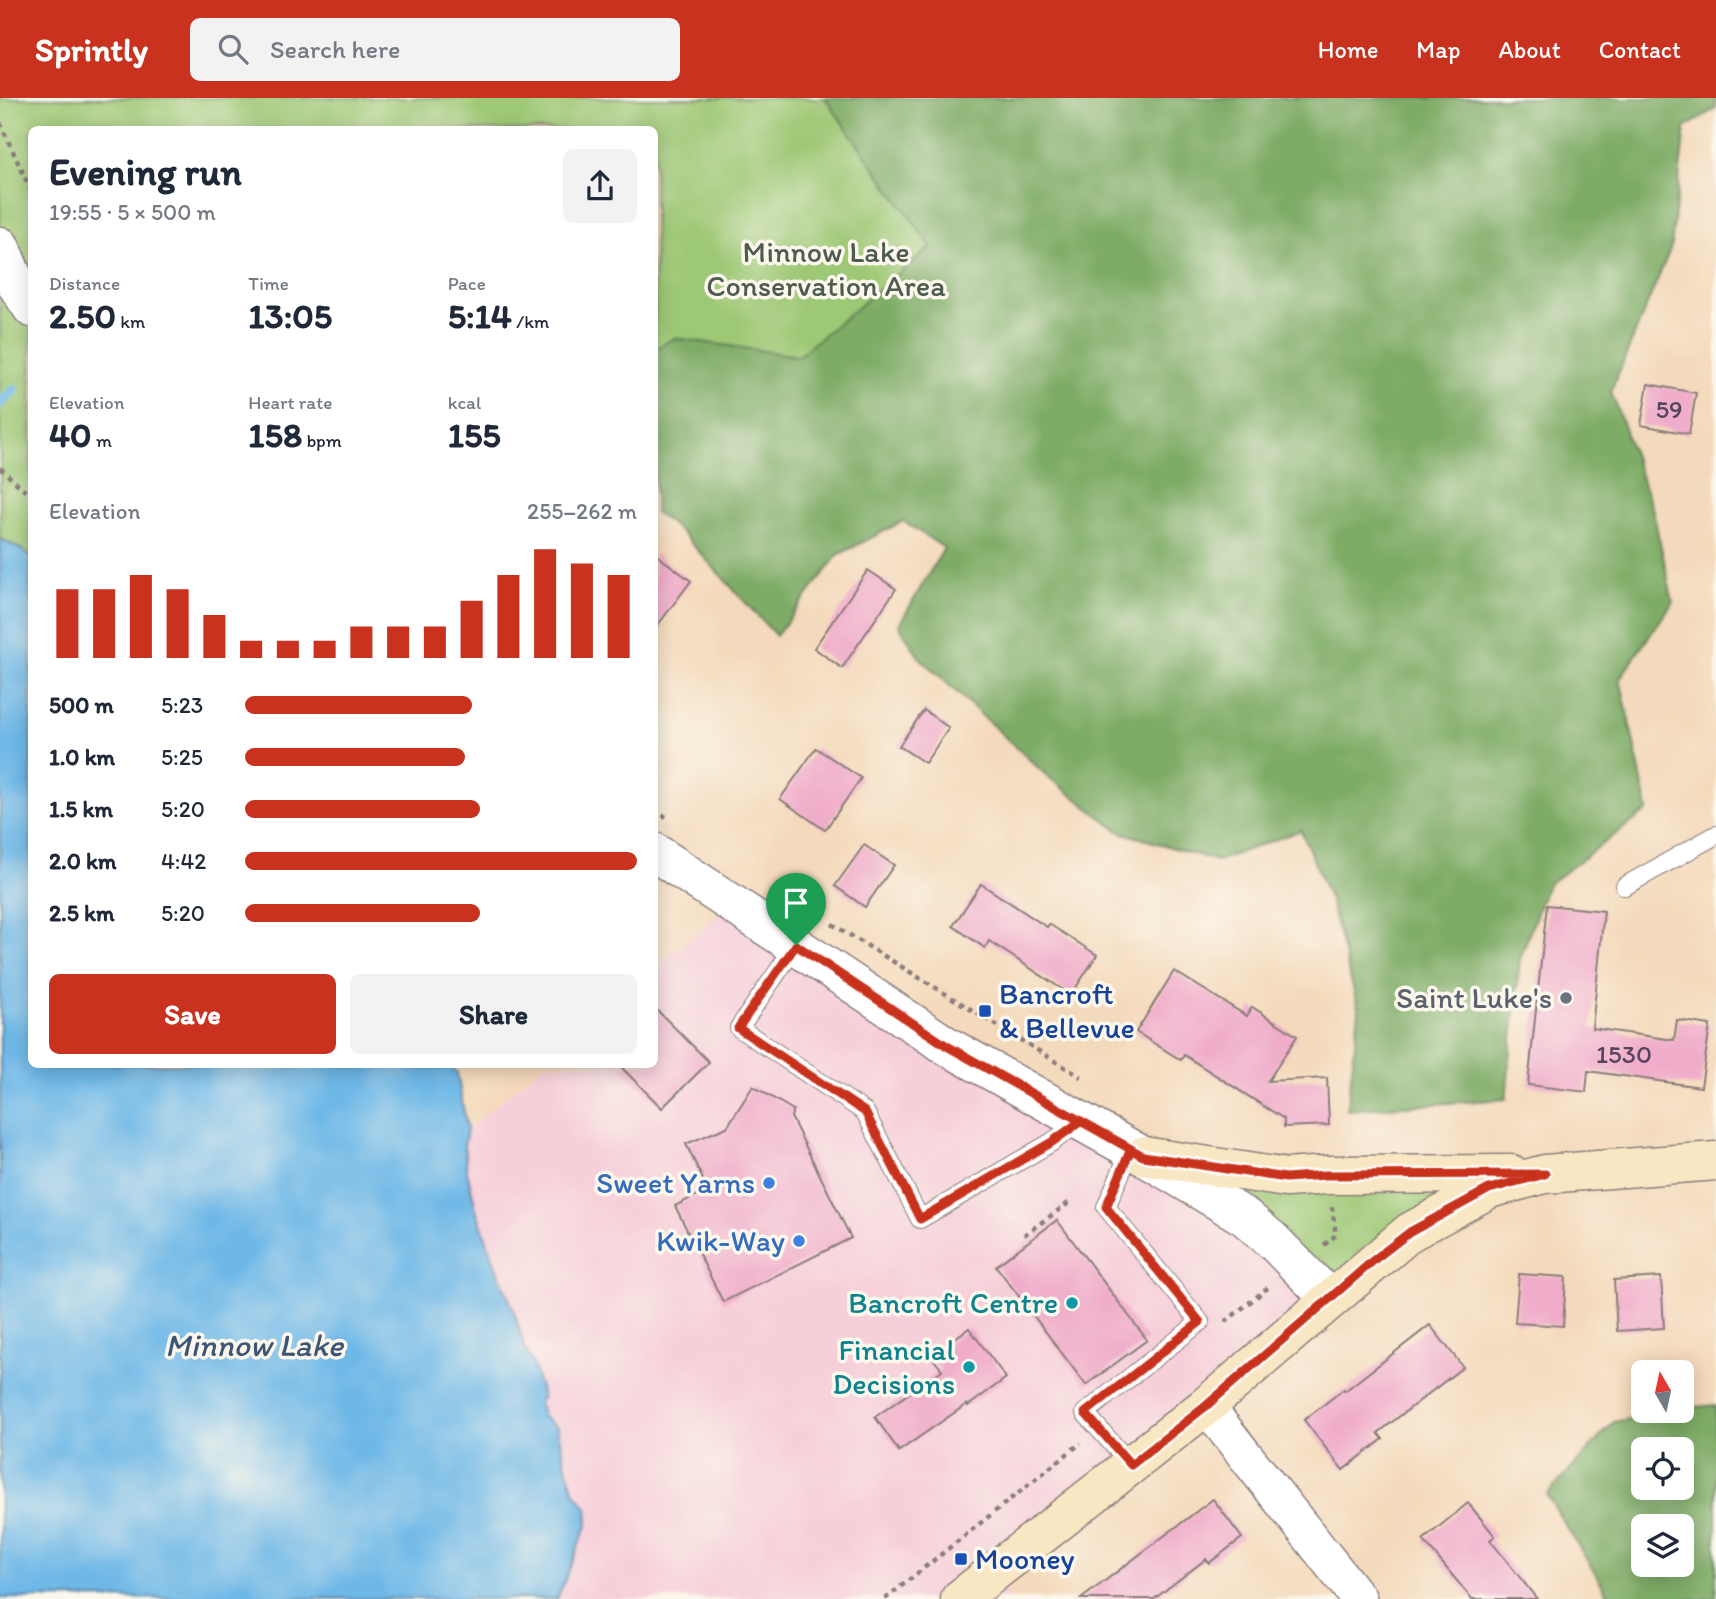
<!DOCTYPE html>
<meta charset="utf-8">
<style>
:root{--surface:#fff;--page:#f2f2f3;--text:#1f2937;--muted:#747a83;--accent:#c8321e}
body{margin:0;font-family:Itim,sans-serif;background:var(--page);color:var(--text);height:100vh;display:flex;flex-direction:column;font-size:26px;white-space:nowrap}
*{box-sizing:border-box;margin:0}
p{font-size:23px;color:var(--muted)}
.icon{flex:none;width:38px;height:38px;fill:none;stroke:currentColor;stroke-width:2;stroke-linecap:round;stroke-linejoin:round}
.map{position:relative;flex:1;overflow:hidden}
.side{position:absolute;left:28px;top:28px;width:630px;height:942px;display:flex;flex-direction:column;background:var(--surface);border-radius:10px;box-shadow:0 4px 18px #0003}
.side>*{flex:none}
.needle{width:46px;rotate:351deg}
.buttons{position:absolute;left:1631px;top:1262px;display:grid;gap:14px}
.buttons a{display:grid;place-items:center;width:63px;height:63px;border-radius:10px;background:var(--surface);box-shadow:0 4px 18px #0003;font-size:35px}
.pin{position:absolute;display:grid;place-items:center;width:60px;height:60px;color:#fff;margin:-72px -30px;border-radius:50% 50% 50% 0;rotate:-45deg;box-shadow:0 0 7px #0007}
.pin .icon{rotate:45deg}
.round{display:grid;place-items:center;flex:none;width:74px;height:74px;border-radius:10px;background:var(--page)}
.head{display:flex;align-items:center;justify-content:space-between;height:119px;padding:0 21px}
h1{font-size:38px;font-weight:800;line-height:52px}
.stats{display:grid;grid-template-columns:repeat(3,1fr);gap:10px;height:119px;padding:7px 21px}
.stats div{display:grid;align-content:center}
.stats b{font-size:35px;font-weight:800}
.stats small{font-size:19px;font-weight:400}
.stats p{font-size:19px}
.chart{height:196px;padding:14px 21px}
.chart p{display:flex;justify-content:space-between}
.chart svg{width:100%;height:126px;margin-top:7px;stroke:var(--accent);stroke-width:6}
.action{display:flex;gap:14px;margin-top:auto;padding:14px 21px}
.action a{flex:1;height:80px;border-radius:10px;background:var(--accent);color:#fff;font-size:28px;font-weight:800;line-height:80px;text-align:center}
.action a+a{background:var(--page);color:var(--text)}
ul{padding:0 21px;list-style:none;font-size:23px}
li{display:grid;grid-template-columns:112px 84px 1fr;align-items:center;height:52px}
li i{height:18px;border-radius:9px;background:var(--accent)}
header{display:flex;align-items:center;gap:42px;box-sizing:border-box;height:98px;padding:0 35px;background:var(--accent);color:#fff}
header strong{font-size:33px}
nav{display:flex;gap:38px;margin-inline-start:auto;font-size:24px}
.search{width:490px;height:63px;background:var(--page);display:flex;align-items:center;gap:18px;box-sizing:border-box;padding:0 24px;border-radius:10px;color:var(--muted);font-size:26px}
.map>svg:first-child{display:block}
.built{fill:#f6cfd9}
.green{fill:#9dc875;stroke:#607558;stroke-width:2}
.forest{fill:#7eac66;stroke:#506750;stroke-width:2;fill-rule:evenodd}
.water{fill:#6eb8e7;stroke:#486d91;stroke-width:2}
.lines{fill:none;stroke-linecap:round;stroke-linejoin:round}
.stream{stroke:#6eb8e7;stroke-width:10}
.building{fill:#f0adca}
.service-casing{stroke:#8b7e7c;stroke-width:20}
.minor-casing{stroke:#8b7e7c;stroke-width:38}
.tertiary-casing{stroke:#8b7e7c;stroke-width:41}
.secondary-casing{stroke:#8b7e7c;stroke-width:41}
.path{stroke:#8b7e7c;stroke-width:4.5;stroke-dasharray:5 5;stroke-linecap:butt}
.service{stroke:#fff;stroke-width:18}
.minor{stroke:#fff;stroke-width:35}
.tertiary{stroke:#fff;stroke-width:38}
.secondary{stroke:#f9e7c3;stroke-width:38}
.route-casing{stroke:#fff;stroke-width:14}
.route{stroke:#c8321e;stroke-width:9}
.worship-dot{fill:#6b7280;stroke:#fbf7ec;stroke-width:2.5}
.transit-dot{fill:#1a4fb4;stroke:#fbf7ec;stroke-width:2.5}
.shop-dot{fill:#3f7fe0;stroke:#fbf7ec;stroke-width:2.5}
.culture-dot{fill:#0f9aa8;stroke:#fbf7ec;stroke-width:2.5}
.labels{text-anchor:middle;stroke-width:7;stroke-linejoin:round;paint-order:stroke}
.number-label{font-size:26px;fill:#56455f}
.park-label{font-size:30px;fill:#4d5c4f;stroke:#fbf7ec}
.transit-label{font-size:30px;fill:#164399;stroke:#fbf7ec;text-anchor:start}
.worship-label{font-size:30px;fill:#5b616d;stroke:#fbf7ec;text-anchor:end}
.shop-label{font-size:30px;fill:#366cbe;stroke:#fbf7ec;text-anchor:end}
.culture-label{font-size:30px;fill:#0d838f;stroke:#fbf7ec;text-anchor:end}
.water-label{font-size:32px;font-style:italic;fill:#3d5677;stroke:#fbf7ec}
</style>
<header>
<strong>Sprintly</strong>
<div class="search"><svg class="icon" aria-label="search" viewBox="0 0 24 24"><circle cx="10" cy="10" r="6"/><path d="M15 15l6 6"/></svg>Search here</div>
<nav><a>Home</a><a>Map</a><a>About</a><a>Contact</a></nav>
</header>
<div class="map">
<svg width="1716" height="1501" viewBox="0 0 1716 1501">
<rect width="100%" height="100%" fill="#fbf7ec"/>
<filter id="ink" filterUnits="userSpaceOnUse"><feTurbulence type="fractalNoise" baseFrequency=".0143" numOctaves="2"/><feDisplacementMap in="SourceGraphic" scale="14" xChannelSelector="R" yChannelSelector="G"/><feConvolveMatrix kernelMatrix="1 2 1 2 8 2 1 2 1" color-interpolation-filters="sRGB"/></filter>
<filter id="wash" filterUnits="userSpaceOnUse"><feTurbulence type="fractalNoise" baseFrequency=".00686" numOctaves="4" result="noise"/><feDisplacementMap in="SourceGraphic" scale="28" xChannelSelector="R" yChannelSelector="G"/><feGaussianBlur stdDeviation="1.57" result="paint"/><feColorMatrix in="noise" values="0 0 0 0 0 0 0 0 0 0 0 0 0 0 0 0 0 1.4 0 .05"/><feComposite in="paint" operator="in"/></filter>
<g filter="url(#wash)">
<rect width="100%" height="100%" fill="#f4dabc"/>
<!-- built -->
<path class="built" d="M 734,803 L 1330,1198 L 990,1475 L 1011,1501 L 557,1501 L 588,1425 L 587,1411 L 575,1395 L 557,1329 L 543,1319 L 534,1265 L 525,1251 L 514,1213 L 496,1169 L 476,1111 L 467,1073 L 464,1047 L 467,1032 L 544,966 L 654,966 L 655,871 Z"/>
<!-- green -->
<g class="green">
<path d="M 0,0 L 1603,0 L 655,375 L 654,32 L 32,32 L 31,460 L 22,452 L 0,441 Z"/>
<path d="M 1143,1055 L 1543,1073 L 1330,1198 Z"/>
</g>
<!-- forest -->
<g class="forest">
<path d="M 825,0 L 1716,0 L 1716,10 L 1685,30 L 1671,149 L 1611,293 L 1653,413 L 1673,504 L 1620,580 L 1648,712 L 1547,787 L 1520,861 L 1506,1001 L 1347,1012 L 1359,913 L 1330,802 L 1301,732 L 1217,763 L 1120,734 L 1046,677 L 919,559 L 899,527 L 944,450 L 903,423 L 838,457 L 776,538 L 681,434 L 655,414 L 655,251 L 674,240 L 798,258 L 931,149 Z"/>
<path d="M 1716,1307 L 1716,1501 L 1611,1501 L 1547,1397 L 1614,1324 L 1671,1313 L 1682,1312 L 1682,1310 ZM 1643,1351 L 1682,1351 L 1682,1390 L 1643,1390 ZM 1643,1428 L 1682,1428 L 1682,1466 L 1643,1466 Z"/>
</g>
<!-- water -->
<path class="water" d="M 0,441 L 22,452 L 31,460 L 32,966 L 450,966 L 457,975 L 467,1032 L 464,1047 L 467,1073 L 476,1111 L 496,1169 L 514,1213 L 525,1251 L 533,1265 L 542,1298 L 539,1306 L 543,1319 L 557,1329 L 566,1368 L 575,1395 L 587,1410 L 588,1425 L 557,1501 L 0,1500 Z"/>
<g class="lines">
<!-- stream -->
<path class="stream" d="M 0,306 L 14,292"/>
</g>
<g id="blocks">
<!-- building -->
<g class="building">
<path d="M 1648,286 L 1696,295 L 1689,336 L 1641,327 Z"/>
<path d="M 654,455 L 691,483 L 654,532 Z"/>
<path d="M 868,472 L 896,491 L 842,570 L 814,550 Z"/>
<path d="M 924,612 L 949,630 L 925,665 L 899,648 Z"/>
<path d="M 816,650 L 861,680 L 825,732 L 780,701 Z"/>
<path d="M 864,747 L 894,767 L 865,809 L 835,788 Z"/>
<path d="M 981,786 L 1047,829 L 1049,826 L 1097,857 L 1071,897 L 989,843 L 985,850 L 953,828 Z"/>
<path d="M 1547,807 L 1604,813 L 1592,930 L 1674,942 L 1677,922 L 1710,927 L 1701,989 L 1588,973 L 1586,994 L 1528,987 Z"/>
<path d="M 1174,873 L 1247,918 L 1252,909 L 1297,938 L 1268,983 L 1327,980 L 1329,1027 L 1284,1029 L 1284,1021 L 1184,957 L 1181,962 L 1136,934 Z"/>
<path d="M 654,909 L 709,964 L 662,1010 L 618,966 L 654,966 Z"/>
<path d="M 753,988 L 793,1012 L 791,1019 L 851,1140 L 723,1204 L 675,1108 L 708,1092 L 686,1046 L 727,1029 Z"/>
<path d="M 1057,1122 L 1147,1242 L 1086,1287 L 996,1168 Z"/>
<path d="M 1519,1176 L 1566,1179 L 1563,1228 L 1515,1225 Z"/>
<path d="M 1661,1179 L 1664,1230 L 1617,1233 L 1614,1182 Z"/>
<path d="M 1430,1227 L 1463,1269 L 1378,1335 L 1383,1341 L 1343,1372 L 1304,1322 L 1344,1291 L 1345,1293 Z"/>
<path d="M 969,1230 L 1006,1280 L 968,1308 L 967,1306 L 899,1353 L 875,1319 L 942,1272 L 931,1258 Z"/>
<path d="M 1213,1401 L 1242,1440 L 1209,1465 L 1206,1461 L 1154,1501 L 1081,1501 Z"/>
<path d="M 1468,1405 L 1495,1438 L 1490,1442 L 1537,1501 L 1472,1501 L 1423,1442 Z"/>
</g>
</g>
</g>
<g filter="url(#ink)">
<use href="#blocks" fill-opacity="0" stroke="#8b7e7c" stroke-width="2"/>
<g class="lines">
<!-- service casing -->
<g class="service-casing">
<g id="service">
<path d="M 1625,788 L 1716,737"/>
<path d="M 796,847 L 739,930 L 865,1014 L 920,1121 L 1052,1044 L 1081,1023"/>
<path d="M 1131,1367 L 1085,1315 L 1200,1224 L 1106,1109 L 1131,1051"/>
</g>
</g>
<!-- minor casing -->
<g class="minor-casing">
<path id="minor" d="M 1206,1308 L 1359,1501"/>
</g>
<!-- tertiary casing -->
<g class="tertiary-casing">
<g id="tertiary">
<path d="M 0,148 L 16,186 L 32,210"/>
<path d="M 654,754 L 947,948 L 1143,1058 L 1245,1119 L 1273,1143 L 1330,1201"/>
</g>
</g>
<!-- secondary casing -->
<g class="secondary-casing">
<g id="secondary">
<path d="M 1143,1058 L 1286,1080 L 1327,1077 L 1511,1076"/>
<path d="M 960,1501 L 1206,1308 L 1410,1134 L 1489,1091 L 1545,1076 L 1716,1063"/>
</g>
</g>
<!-- path -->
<g class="path">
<path d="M 0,25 L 32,95"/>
<path d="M 0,370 L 32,399"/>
<path d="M 654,712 L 666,719"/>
<path d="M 832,826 L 1081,979"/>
<path d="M 1024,1137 L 1070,1104"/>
<path d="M 1324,1147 L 1336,1137 L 1332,1109"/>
<path d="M 1225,1224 L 1270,1188"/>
<path d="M 885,1501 L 1081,1345"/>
</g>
<!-- service -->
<use href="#service" class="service"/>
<!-- minor -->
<use href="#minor" class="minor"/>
<!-- tertiary -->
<use href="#tertiary" class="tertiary"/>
<!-- secondary -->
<use href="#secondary" class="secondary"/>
</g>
</g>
<g class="lines" filter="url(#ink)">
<!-- route casing -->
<g class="route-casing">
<path id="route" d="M 796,847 L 738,930 L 865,1014 L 920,1121 L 1052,1044 L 1081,1023 L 1131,1051 L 1106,1109 L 1200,1224 L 1085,1315 L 1131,1367 L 1206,1308 L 1375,1161 L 1410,1134 L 1489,1091 L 1545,1076 L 1326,1077 L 1286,1080 L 1143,1058 L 947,948 L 796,847"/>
</g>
<!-- route -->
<use href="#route" class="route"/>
</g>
<!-- markers -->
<circle class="worship-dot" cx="1566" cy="900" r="7"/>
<g class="transit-dot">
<rect x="978" y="906" width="14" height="14" rx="3.5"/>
<rect x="954" y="1454" width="14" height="14" rx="3.5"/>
</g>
<g class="shop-dot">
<circle cx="769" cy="1085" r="7"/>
<circle cx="799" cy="1143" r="7"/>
</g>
<g class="culture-dot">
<circle cx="1072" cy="1205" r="7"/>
<circle cx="969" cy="1269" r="7"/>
</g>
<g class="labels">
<!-- number labels -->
<g class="number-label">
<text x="1669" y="320">59</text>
<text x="1624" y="965">1530</text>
</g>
<!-- park labels -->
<g class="park-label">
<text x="826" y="164">Minnow Lake<tspan x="826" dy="34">Conservation Area</tspan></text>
</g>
<!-- transit labels -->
<g class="transit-label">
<text x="999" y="906">Bancroft<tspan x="999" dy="34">&amp; Bellevue</tspan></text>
<text x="975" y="1471">Mooney</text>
</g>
<!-- worship labels -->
<g class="worship-label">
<text x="1552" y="910">Saint Luke's</text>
</g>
<!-- shop labels -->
<g class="shop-label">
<text x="755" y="1095">Sweet Yarns</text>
<text x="785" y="1153">Kwik-Way</text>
</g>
<!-- culture labels -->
<g class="culture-label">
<text x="1058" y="1215">Bancroft Centre</text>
<text x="955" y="1262">Financial<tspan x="955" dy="34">Decisions</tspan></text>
</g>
<!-- water labels -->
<g class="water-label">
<text x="254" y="1258">Minnow Lake</text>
</g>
</g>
</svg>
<div class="buttons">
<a><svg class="needle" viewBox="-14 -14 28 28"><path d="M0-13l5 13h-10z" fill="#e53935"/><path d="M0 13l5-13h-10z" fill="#747a83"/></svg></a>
<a><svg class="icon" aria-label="locate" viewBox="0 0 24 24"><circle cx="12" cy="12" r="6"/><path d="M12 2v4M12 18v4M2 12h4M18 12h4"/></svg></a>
<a><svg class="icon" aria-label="layers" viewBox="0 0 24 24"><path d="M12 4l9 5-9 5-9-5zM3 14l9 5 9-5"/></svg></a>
</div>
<div class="pin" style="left:796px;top:847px;background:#1e9e55"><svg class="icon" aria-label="arrive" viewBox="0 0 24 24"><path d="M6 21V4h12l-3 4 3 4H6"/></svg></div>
<section class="side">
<div class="head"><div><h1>Evening run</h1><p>19:55 · 5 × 500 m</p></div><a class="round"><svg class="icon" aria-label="share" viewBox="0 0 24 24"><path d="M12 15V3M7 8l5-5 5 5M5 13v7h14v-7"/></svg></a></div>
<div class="stats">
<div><p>Distance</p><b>2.50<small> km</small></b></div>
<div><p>Time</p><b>13:05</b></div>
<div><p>Pace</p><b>5:14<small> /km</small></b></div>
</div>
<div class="stats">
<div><p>Elevation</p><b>40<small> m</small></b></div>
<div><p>Heart rate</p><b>158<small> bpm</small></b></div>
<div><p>kcal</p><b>155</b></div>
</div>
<div class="chart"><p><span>Elevation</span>255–262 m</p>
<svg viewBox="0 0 160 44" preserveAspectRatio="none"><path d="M5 44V20M15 44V20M25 44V15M35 44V20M45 44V29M55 44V38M65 44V38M75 44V38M85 44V33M95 44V33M105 44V33M115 44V24M125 44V15M135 44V6M145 44V11M155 44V15"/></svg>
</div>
<ul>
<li><b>500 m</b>5:23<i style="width:58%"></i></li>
<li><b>1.0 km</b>5:25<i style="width:56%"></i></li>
<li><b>1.5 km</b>5:20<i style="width:60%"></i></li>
<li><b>2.0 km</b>4:42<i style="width:100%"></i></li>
<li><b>2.5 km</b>5:20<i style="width:60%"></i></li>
</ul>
<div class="action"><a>Save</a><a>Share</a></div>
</section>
</div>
